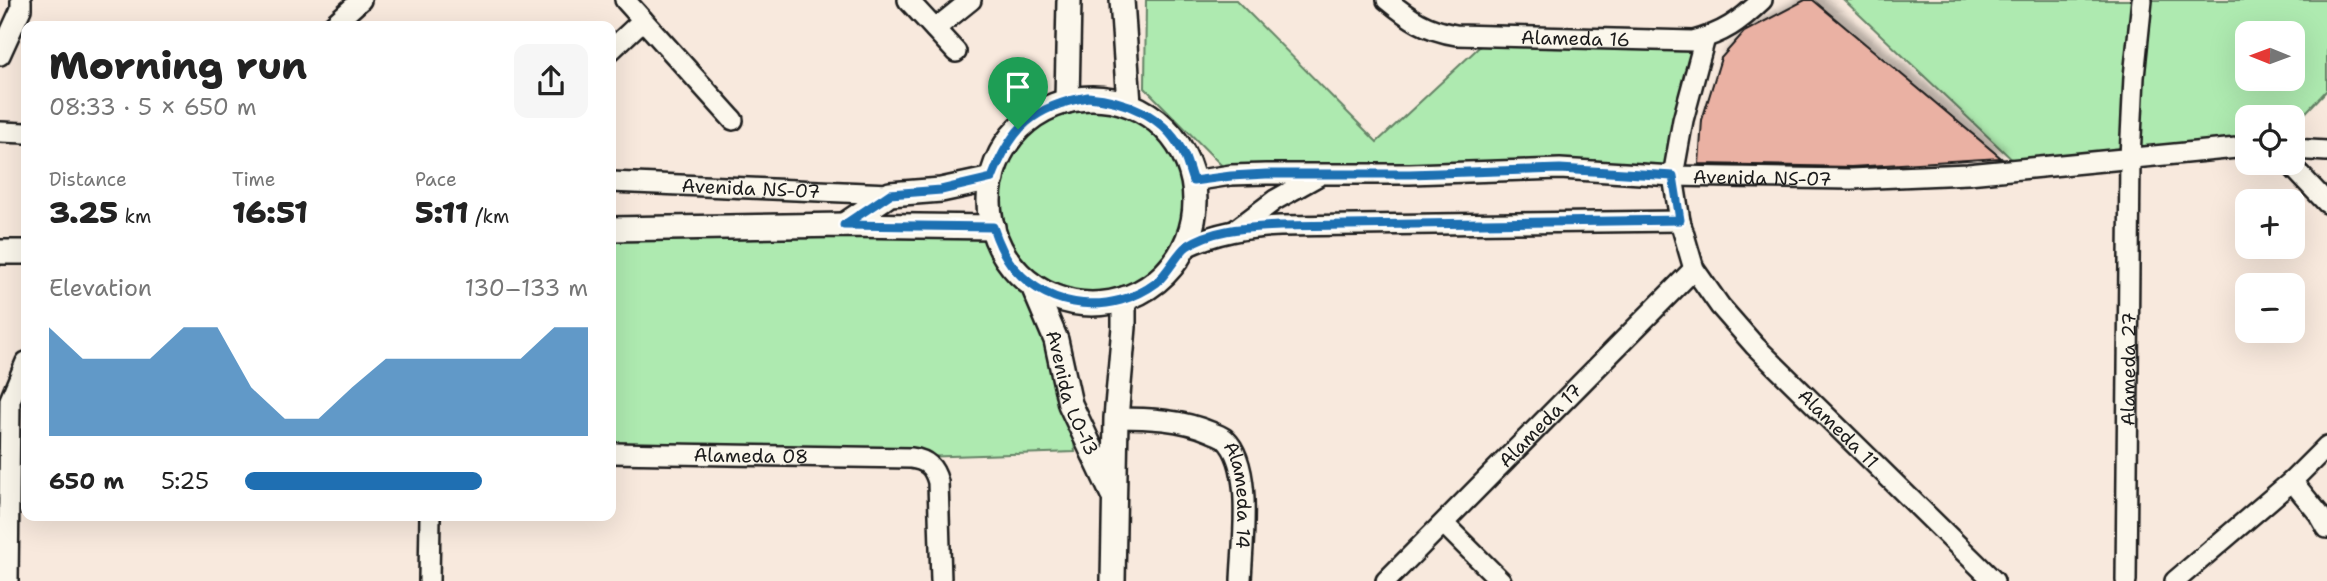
<!DOCTYPE html>
<meta charset="utf-8">
<style>
:root{--surface:#fff;--page:#f6f6f6;--text:#222;--muted:#767676;--accent:#1f6fb2}
body{margin:0;font-family:"Shantell Sans",sans-serif;background:var(--page);color:var(--text);height:100vh;display:flex;flex-direction:column;font-size:26px;white-space:nowrap}
*{box-sizing:border-box;margin:0}
p{font-size:23px;color:var(--muted)}
.icon{flex:none;width:38px;height:38px;fill:none;stroke:currentColor;stroke-width:2;stroke-linecap:round;stroke-linejoin:round}
.map{position:relative;flex:1;overflow:hidden}
.drawer{position:absolute;left:21px;top:21px;width:595px;height:500px;display:flex;flex-direction:column;background:var(--surface);border-radius:14px;box-shadow:0 7px 28px #0002}
.drawer>*{flex:none}
.needle{width:46px;rotate:271deg}
.fabs{position:absolute;left:2235px;top:21px;display:grid;gap:14px}
.fabs a{display:grid;place-items:center;width:70px;height:70px;border-radius:14px;background:var(--surface);box-shadow:0 7px 28px #0002;font-size:35px}
.pin{position:absolute;display:grid;place-items:center;width:60px;height:60px;color:#fff;margin:-72px -30px;border-radius:50% 50% 50% 0;rotate:-45deg;box-shadow:0 0 7px #0007}
.pin .icon{rotate:45deg}
.round{display:grid;place-items:center;flex:none;width:74px;height:74px;border-radius:14px;background:var(--page)}
.overview{display:flex;align-items:center;justify-content:space-between;height:119px;padding:0 28px}
h1{font-size:38px;font-weight:800;line-height:52px}
.metrics{display:grid;grid-template-columns:repeat(3,1fr);gap:10px;height:119px;padding:7px 28px}
.metrics div{display:grid;align-content:center}
.metrics b{font-size:30px;font-weight:800}
.metrics small{font-size:19px;font-weight:400}
.metrics p{font-size:19px}
.chart{height:196px;padding:14px 28px}
.chart p{display:flex;justify-content:space-between}
.chart svg{width:100%;height:126px;margin-top:7px;fill:var(--accent);opacity:.7}
ul{padding:0 28px;list-style:none;font-size:23px}
li{display:grid;grid-template-columns:112px 84px 1fr;align-items:center;height:52px}
li i{height:18px;border-radius:9px;background:var(--accent)}
.map>svg:first-child{display:block}
.green{fill:#aeeab0;stroke:#658366;stroke-width:2;fill-rule:evenodd}
.building{fill:#eab1a3;stroke:#1c1c1c;stroke-width:2;filter:url(#shadow)}
.lines{fill:none;stroke-linecap:round;stroke-linejoin:round}
.minor-casing{stroke:#1c1c1c;stroke-width:24}
.tertiary-casing{stroke:#1c1c1c;stroke-width:28}
.minor{stroke:#fbf7ec;stroke-width:19}
.tertiary{stroke:#fbf7ec;stroke-width:23}
.route-casing{stroke:#fff;stroke-width:14}
.route{stroke:#1f6fb2;stroke-width:9}
.labels{text-anchor:middle;stroke-width:5;stroke-linejoin:round;paint-order:stroke}
.street-label{font-size:19px;fill:#1c1c1c;stroke:#fbf7ec}
</style>
<div class="map">
<svg width="2327" height="581" viewBox="0 0 2327 581">
<defs>
<filter id="shadow"><feDropShadow dx="6" dy="-6" stdDeviation="3.5" flood-color="#0004"/></filter>
</defs>
<rect width="100%" height="100%" fill="#f8e9dd"/>
<filter id="ink" filterUnits="userSpaceOnUse"><feTurbulence type="fractalNoise" baseFrequency=".0143" numOctaves="2"/><feDisplacementMap in="SourceGraphic" scale="14" xChannelSelector="R" yChannelSelector="G"/><feConvolveMatrix kernelMatrix="1 2 1 2 8 2 1 2 1" color-interpolation-filters="sRGB"/></filter>
<g filter="url(#ink)">
<!-- green -->
<g class="green">
<path d="M 1146,0 L 1236,0 L 1377,142 L 1490,37 L 1705,38 L 1673,176 L 1231,175 L 1145,88 Z"/>
<path d="M 1844,0 L 2327,0 L 2327,90 L 2293,126 L 2292,117 L 2247,117 L 2247,150 L 2022,169 ZM 2247,33 L 2292,33 L 2292,79 L 2247,79 Z"/>
<path d="M 1088,98 C 1101,100 1118,100 1130,105 C 1204,135 1215,232 1156,282 C 1136,299 1099,305 1074,303 C 1061,301 1046,291 1034,286 L 1070,404 L 1075,452 L 890,458 L 611,455 L 611,223 L 992,226 C 984,157 1018,108 1088,98 Z"/>
</g>
<!-- building -->
<path class="building" d="M 1805,0 L 1813,0 L 2001,158 L 1851,167 L 1699,164 L 1702,120 L 1721,58 L 1744,32 Z"/>
<g class="lines">
<!-- minor casing -->
<g class="minor-casing">
<g id="minor">
<path d="M 625,0 L 733,120"/>
<path d="M 908,0 L 956,52"/>
<path id="s1" d="M 1387,0 C 1410,19 1426,30 1456,35 L 1693,41 C 1724,33 1739,22 1762,0"/>
<path d="M 332,26 L 361,0"/>
<path d="M 935,29 L 971,0"/>
<path id="s2" d="M 1705,38 L 1683,120 L 1673,176 L 1680,221 L 1694,269 L 1720,306 L 1755,346 L 1994,581"/>
<path d="M 611,50 L 643,20"/>
<path d="M 0,55 L 21,9 L 21,0"/>
<path d="M 0,132 L 26,133"/>
<path d="M 2292,149 L 2327,151"/>
<path d="M 2289,163 L 2327,203"/>
<path id="s3" d="M 1193,181 L 1231,175 L 1266,174 L 1410,174 L 1560,169 L 1673,176 L 1851,179 L 1968,174 L 2247,147"/>
<path id="s4" d="M 611,182 L 890,194"/>
<path d="M 1238,228 L 1275,200 L 1318,176"/>
<path d="M 1185,247 C 1218,232 1244,228 1280,226 L 1680,221"/>
<path id="s5" d="M 1116,418 C 1148,418 1181,419 1211,432 C 1215,434 1222,436 1225,439 C 1254,466 1242,545 1241,581"/>
<path id="s6" d="M 611,453 L 911,458 C 927,460 934,467 938,482 L 941,581"/>
<path d="M 2292,481 L 2319,514 L 2327,528"/>
<path d="M 1444,524 L 1501,581"/>
<path d="M 8,581 L 10,400 L 26,362"/>
<path d="M 429,581 L 430,516"/>
<path id="s7" d="M 1386,581 L 1694,269"/>
<path id="s8" d="M 2126,581 L 2130,157 L 2134,77 L 2142,0"/>
<path d="M 2175,581 L 2292,481 L 2327,446"/>
</g>
</g>
<!-- tertiary casing -->
<g class="tertiary-casing">
<g id="tertiary">
<path d="M 1122,0 L 1129,104"/>
<circle cx="1092" cy="201" r="103"/>
<path d="M 1067,101 L 1069,0"/>
<path d="M 844,225 L 890,194 L 941,190 L 992,179"/>
<path d="M 611,229 L 844,225 L 993,227"/>
<path d="M 0,252 L 26,252"/>
<path id="s9" d="M 1033,286 L 1056,340 L 1070,404 L 1112,493"/>
<path d="M 1113,581 L 1116,418 L 1124,327 L 1124,299"/>
</g>
</g>
<!-- minor -->
<use href="#minor" class="minor"/>
<!-- tertiary -->
<use href="#tertiary" class="tertiary"/>
</g>
</g>
<g class="lines" filter="url(#ink)">
<!-- route casing -->
<g class="route-casing">
<path id="route" d="M 1088,97 C 1125,100 1162,115 1181,149 C 1187,159 1189,171 1193,181 L 1231,176 L 1266,174 L 1410,174 L 1560,169 L 1673,176 L 1680,220 L 1280,226 C 1249,228 1214,228 1187,246 C 1178,252 1168,273 1156,283 C 1113,315 1050,310 1015,269 C 1004,257 998,242 993,227 L 844,225 L 890,194 L 941,190 L 992,178 C 1011,128 1033,106 1088,97 Z"/>
</g>
<!-- route -->
<use href="#route" class="route"/>
</g>
<g class="labels">
<!-- street labels -->
<g class="street-label">
<text dy="7" stroke="none"><textPath href="#s1" startOffset="198">Alameda 16</textPath></text>
<text dy="7" stroke="none"><textPath href="#s3" startOffset="570">Avenida NS-07</textPath></text>
<text dy="7" stroke="none"><textPath href="#s4" startOffset="140">Avenida NS-07</textPath></text>
<text dy="7" stroke="none"><textPath href="#s8" startOffset="212">Alameda 27</textPath></text>
<text dy="7" stroke="none"><textPath href="#s9" startOffset="114">Avenida LO-13</textPath></text>
<text dy="7" stroke="none"><textPath href="#s7" startOffset="219">Alameda 17</textPath></text>
<text dy="7" stroke="none"><textPath href="#s2" startOffset="453">Alameda 11</textPath></text>
<text dy="7" stroke="none"><textPath href="#s6" startOffset="140">Alameda 08</textPath></text>
<text dy="7" stroke="none"><textPath href="#s5" startOffset="172">Alameda 14</textPath></text>
</g>
</g>
</svg>
<div class="fabs">
<a><svg class="needle" viewBox="-14 -14 28 28"><path d="M0-13l5 13h-10z" fill="#e53935"/><path d="M0 13l5-13h-10z" fill="#767676"/></svg></a>
<a><svg class="icon" aria-label="locate" viewBox="0 0 24 24"><circle cx="12" cy="12" r="6"/><path d="M12 2v4M12 18v4M2 12h4M18 12h4"/></svg></a>
<a>+</a>
<a>−</a>
</div>
<div class="pin" style="left:1018px;top:129px;background:#1e9e55"><svg class="icon" aria-label="arrive" viewBox="0 0 24 24"><path d="M6 21V4h12l-3 4 3 4H6"/></svg></div>
<section class="drawer">
<div class="overview"><div><h1>Morning run</h1><p>08:33 · 5 × 650 m</p></div><a class="round"><svg class="icon" aria-label="share" viewBox="0 0 24 24"><path d="M12 15V3M7 8l5-5 5 5M5 13v7h14v-7"/></svg></a></div>
<div class="metrics">
<div><p>Distance</p><b>3.25<small> km</small></b></div>
<div><p>Time</p><b>16:51</b></div>
<div><p>Pace</p><b>5:11<small> /km</small></b></div>
</div>
<div class="chart"><p><span>Elevation</span>130–133 m</p>
<svg viewBox="0 0 160 44" preserveAspectRatio="none"><path d="M0 44V6L10 17L20 17L30 17L40 6L50 6L60 27L70 38L80 38L90 27L100 17L110 17L120 17L130 17L140 17L150 6L160 6V44z"/></svg>
</div>
<ul>
<li><b>650 m</b>5:25<i style="width:69%"></i></li>
</ul>
</section>
</div>
